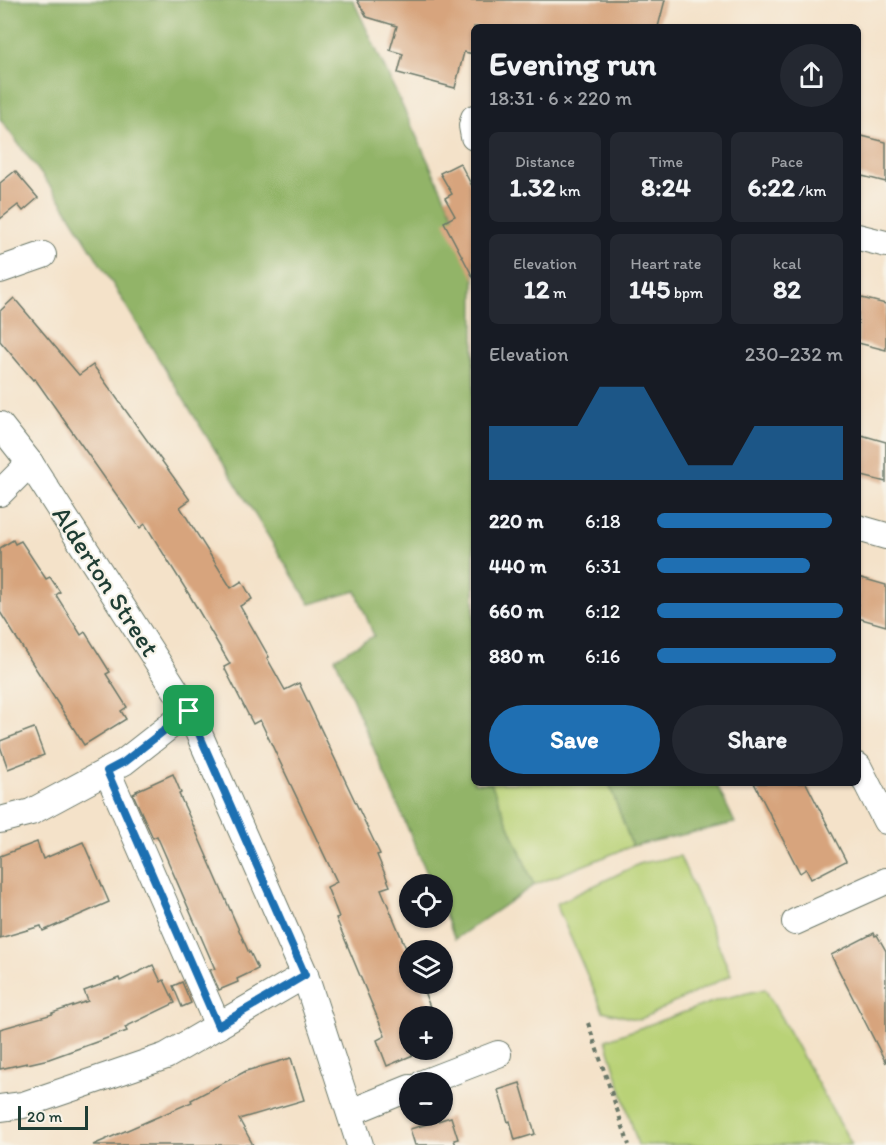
<!DOCTYPE html>
<meta charset="utf-8">
<style>
:root{--surface:#171b24;--page:#242831;--text:#f1f3f6;--muted:#9ea1a6;--accent:#1f6fb2}
body{margin:0;font-family:Itim,sans-serif;background:var(--page);color:var(--text);height:100vh;display:flex;flex-direction:column;font-size:22px;white-space:nowrap}
*{box-sizing:border-box;margin:0}
p{font-size:20px;color:var(--muted)}
.icon{flex:none;width:33px;height:33px;fill:none;stroke:currentColor;stroke-width:2;stroke-linecap:round;stroke-linejoin:round}
.map{position:relative;flex:1;overflow:hidden}
.details{position:absolute;left:471px;top:24px;width:390px;height:762px;display:flex;flex-direction:column;background:var(--surface);border-radius:9px;box-shadow:0 2px 4px #0004}
.details>*{flex:none}
.tools{position:absolute;left:399px;top:874px;display:grid;gap:12px}
.tools a{display:grid;place-items:center;width:54px;height:54px;border-radius:50%;background:var(--surface);box-shadow:0 2px 4px #0004;font-size:30px}
.scale{position:absolute;left:18px;bottom:15px;width:70px;box-sizing:border-box;padding-left:6px;border:3px solid #1f3d34;border-top:0;font-size:16px;line-height:21px;white-space:nowrap;color:#1f3d34;-webkit-text-stroke:4px #f7f3e8;paint-order:stroke}
.pin{position:absolute;display:grid;place-items:center;width:51px;height:51px;color:#fff;margin:-26px;border-radius:12px;box-shadow:0 3px 9px #0006}
.round{display:grid;place-items:center;flex:none;width:63px;height:63px;border-radius:32px;background:var(--page)}
.summary{display:flex;align-items:center;justify-content:space-between;height:102px;padding:0 18px}
h1{font-size:33px;font-weight:700;line-height:45px}
.metrics{display:grid;grid-template-columns:repeat(3,1fr);gap:9px;height:102px;padding:6px 18px}
.metrics div{display:grid;align-content:center;border-radius:9px;background:var(--page);text-align:center}
.metrics b{font-size:26px;font-weight:700}
.metrics small{font-size:16px;font-weight:400}
.metrics p{font-size:16px}
.chart{height:168px;padding:12px 18px}
.chart p{display:flex;justify-content:space-between}
.chart svg{width:100%;height:108px;margin-top:6px;fill:var(--accent);opacity:.7}
.button{display:flex;gap:12px;margin-top:auto;padding:12px 18px}
.button a{flex:1;height:69px;border-radius:36px;background:var(--accent);color:#fff;font-size:24px;font-weight:700;line-height:69px;text-align:center}
.button a+a{background:var(--page);color:var(--text)}
ul{padding:0 18px;list-style:none;font-size:20px}
li{display:grid;grid-template-columns:96px 72px 1fr;align-items:center;height:45px}
li i{height:15px;border-radius:8px;background:var(--accent)}
.map>svg:first-child{display:block}
.green{fill:#b9d277;stroke:#6c8856;stroke-width:1.5}
.forest{fill:#92b468;stroke:#58784e;stroke-width:1.5}
.building{fill:#d7a47d}
.lines{fill:none;stroke-linecap:round;stroke-linejoin:round}
.minor-casing{stroke:#6a7768;stroke-width:28}
.path{stroke:#6a7768;stroke-width:4;stroke-dasharray:4.5 4.5;stroke-linecap:butt}
.minor{stroke:#fff;stroke-width:26}
.route-casing{stroke:#fff;stroke-width:12}
.route{stroke:#1f6fb2;stroke-width:8}
.labels{text-anchor:middle;stroke-width:4.5;stroke-linejoin:round;paint-order:stroke}
.street-label{font-size:26px;fill:#1f3d34;stroke:#f7f3e8}
</style>
<div class="map">
<svg width="886" height="1145" viewBox="0 0 886 1145">
<rect width="100%" height="100%" fill="#f7f3e8"/>
<filter id="ink" filterUnits="userSpaceOnUse"><feTurbulence type="fractalNoise" baseFrequency=".0167" numOctaves="2"/><feDisplacementMap in="SourceGraphic" scale="12" xChannelSelector="R" yChannelSelector="G"/><feConvolveMatrix kernelMatrix="1 2 1 2 8 2 1 2 1" color-interpolation-filters="sRGB"/></filter>
<filter id="wash" filterUnits="userSpaceOnUse"><feTurbulence type="fractalNoise" baseFrequency=".008" numOctaves="4" result="noise"/><feDisplacementMap in="SourceGraphic" scale="24" xChannelSelector="R" yChannelSelector="G"/><feGaussianBlur stdDeviation="1.35" result="paint"/><feColorMatrix in="noise" values="0 0 0 0 0 0 0 0 0 0 0 0 0 0 0 0 0 1.4 0 .05"/><feComposite in="paint" operator="in"/></filter>
<g filter="url(#wash)">
<rect width="100%" height="100%" fill="#f4e2c9"/>
<!-- green -->
<g class="green">
<path d="M 491,783 L 609,783 L 632,846 L 534,885 Z"/>
<path d="M 680,856 L 731,975 L 639,1020 L 603,1011 L 556,904 L 641,863 Z"/>
<path d="M 765,989 L 852,1145 L 638,1145 L 606,1040 L 721,999 Z"/>
</g>
<!-- forest -->
<g class="forest">
<path d="M 0,0 L 353,0 L 474,260 L 474,783 L 491,783 L 534,885 L 455,939 L 443,910 L 442,885 L 432,885 L 335,658 L 374,636 L 356,591 L 310,604 L 62,202 L 0,119 Z"/>
<path d="M 609,783 L 716,783 L 735,823 L 632,846 Z"/>
</g>
<g id="blocks">
<!-- building -->
<g class="building">
<path d="M 357,0 L 665,0 L 658,27 L 474,27 L 474,54 L 464,52 L 455,88 L 398,73 L 403,54 L 390,50 L 397,26 L 367,17 Z"/>
<path d="M 858,135 L 886,142 L 886,182 L 858,175 Z"/>
<path d="M 460,163 L 474,190 L 474,279 L 444,222 L 455,216 L 445,198 L 452,194 L 440,173 Z"/>
<path d="M 15,171 L 38,198 L 23,211 L 18,205 L 0,219 L 0,183 Z"/>
<path d="M 858,297 L 886,304 L 886,350 L 858,343 Z"/>
<path d="M 14,298 L 79,375 L 93,365 L 190,500 L 180,507 L 231,588 L 242,581 L 252,599 L 240,606 L 269,657 L 267,658 L 285,690 L 299,683 L 380,854 L 377,855 L 390,886 L 381,889 L 410,958 L 410,984 L 421,984 L 434,1017 L 410,1017 L 410,1050 L 425,1050 L 387,1066 L 377,1040 L 385,1036 L 336,918 L 339,917 L 327,887 L 337,882 L 260,720 L 253,724 L 224,667 L 230,664 L 190,596 L 145,524 L 140,528 L 35,379 L 33,380 L 0,341 L 0,311 Z"/>
<path d="M 858,434 L 886,442 L 886,482 L 858,475 Z"/>
<path d="M 13,540 L 15,544 L 21,541 L 46,579 L 50,577 L 60,592 L 56,595 L 81,635 L 85,632 L 110,672 L 106,674 L 127,707 L 121,711 L 126,719 L 84,745 L 0,612 L 0,548 Z"/>
<path d="M 858,577 L 886,585 L 886,626 L 858,618 Z"/>
<path d="M 34,728 L 44,755 L 8,769 L 0,746 L 0,741 Z"/>
<path d="M 173,774 L 181,793 L 179,794 L 194,827 L 249,953 L 250,952 L 258,969 L 237,979 L 238,982 L 219,990 L 210,970 L 215,969 L 157,836 L 153,838 L 133,794 L 137,792 L 136,791 Z"/>
<path d="M 754,783 L 806,783 L 846,861 L 811,879 L 806,869 L 800,873 Z"/>
<path d="M 37,842 L 43,859 L 83,842 L 109,902 L 43,931 L 41,926 L 0,938 L 0,856 Z"/>
<path d="M 874,933 L 875,936 L 877,935 L 886,951 L 886,1063 L 831,955 Z"/>
<path d="M 153,965 L 161,982 L 164,980 L 175,1003 L 125,1027 L 127,1031 L 49,1059 L 27,1064 L 27,1063 L 0,1069 L 0,1029 L 53,1014 L 52,1013 L 88,1001 L 84,991 L 119,978 L 120,981 Z"/>
<path d="M 182,982 L 191,1003 L 182,1007 L 173,986 Z"/>
<path d="M 291,1058 L 304,1100 L 239,1119 L 253,1145 L 93,1145 L 192,1102 L 191,1100 L 246,1071 Z"/>
<path d="M 520,1083 L 535,1134 L 515,1140 L 510,1121 L 508,1122 L 498,1090 Z"/>
<path d="M 451,1117 L 458,1139 L 454,1140 L 456,1145 L 415,1145 L 410,1129 Z"/>
</g>
</g>
</g>
<g filter="url(#ink)">
<use href="#blocks" fill-opacity="0" stroke="#6a7768" stroke-width="1.5"/>
<g class="lines">
<!-- minor casing -->
<g class="minor-casing">
<g id="minor">
<path d="M 474,118 L 472,126 L 474,137"/>
<path d="M 858,237 L 886,244"/>
<path d="M 0,270 L 43,255"/>
<path d="M 0,425 L 30,463 L 189,711 L 305,975 L 360,1145"/>
<path d="M 0,493 L 30,463"/>
<path d="M 858,528 L 886,536"/>
<path d="M 858,766 L 886,821"/>
<path d="M 107,771 L 218,1026"/>
<path d="M 0,820 L 31,812 L 124,762 L 189,711"/>
<path d="M 795,922 L 886,881"/>
<path d="M 423,1083 L 498,1054"/>
<path d="M 0,1108 L 23,1105 L 166,1056 L 305,975"/>
<path d="M 351,1112 L 410,1088"/>
</g>
</g>
<!-- path -->
<path class="path" d="M 588,1023 L 629,1145"/>
<!-- minor -->
<use href="#minor" class="minor"/>
</g>
</g>
<g class="lines" filter="url(#ink)">
<!-- route casing -->
<g class="route-casing">
<path id="route" d="M 189,711 L 305,975 L 218,1026 L 107,771 L 124,762 Z"/>
</g>
<!-- route -->
<use href="#route" class="route"/>
</g>
<g class="labels">
<!-- street labels -->
<g class="street-label">
<text transform="translate(106 581) rotate(57)" y="9">Alderton Street</text>
</g>
</g>
</svg>
<div class="tools">
<a><svg class="icon" aria-label="locate" viewBox="0 0 24 24"><circle cx="12" cy="12" r="6"/><path d="M12 2v4M12 18v4M2 12h4M18 12h4"/></svg></a>
<a><svg class="icon" aria-label="layers" viewBox="0 0 24 24"><path d="M12 4l9 5-9 5-9-5zM3 14l9 5 9-5"/></svg></a>
<a>+</a>
<a>−</a>
</div>
<div class="scale">20 m</div>
<div class="pin" style="left:189px;top:711px;background:#1e9e55"><svg class="icon" aria-label="arrive" viewBox="0 0 24 24"><path d="M6 21V4h12l-3 4 3 4H6"/></svg></div>
<section class="details">
<div class="summary"><div><h1>Evening run</h1><p>18:31 · 6 × 220 m</p></div><a class="round"><svg class="icon" aria-label="share" viewBox="0 0 24 24"><path d="M12 15V3M7 8l5-5 5 5M5 13v7h14v-7"/></svg></a></div>
<div class="metrics">
<div><p>Distance</p><b>1.32<small> km</small></b></div>
<div><p>Time</p><b>8:24</b></div>
<div><p>Pace</p><b>6:22<small> /km</small></b></div>
</div>
<div class="metrics">
<div><p>Elevation</p><b>12<small> m</small></b></div>
<div><p>Heart rate</p><b>145<small> bpm</small></b></div>
<div><p>kcal</p><b>82</b></div>
</div>
<div class="chart"><p><span>Elevation</span>230–232 m</p>
<svg viewBox="0 0 160 44" preserveAspectRatio="none"><path d="M0 44V22L10 22L20 22L30 22L40 22L50 6L60 6L70 6L80 22L90 38L100 38L110 38L120 22L130 22L140 22L150 22L160 22V44z"/></svg>
</div>
<ul>
<li><b>220 m</b>6:18<i style="width:94%"></i></li>
<li><b>440 m</b>6:31<i style="width:82%"></i></li>
<li><b>660 m</b>6:12<i style="width:100%"></i></li>
<li><b>880 m</b>6:16<i style="width:96%"></i></li>
</ul>
<div class="button"><a>Save</a><a>Share</a></div>
</section>
</div>
